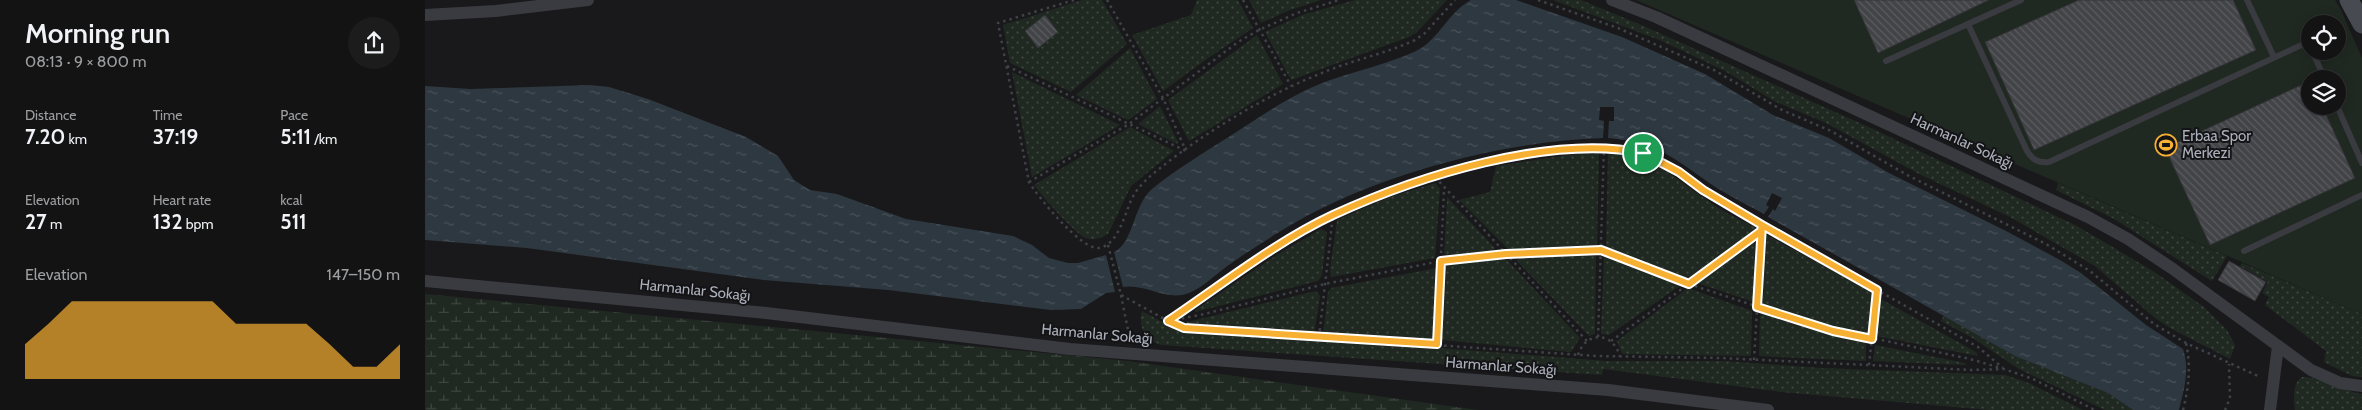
<!DOCTYPE html>
<meta charset="utf-8">
<style>
:root{--surface:#131314;--page:#1c1c1d;--text:#f1f3f6;--muted:#9d9ea0;--line:#323234;--accent:#f8b033}
body{margin:0;font-family:Cabin,sans-serif;background:var(--page);color:var(--text);height:100vh;display:flex;flex-direction:column;font-size:19px;white-space:nowrap}
*{box-sizing:border-box;margin:0}
p{font-size:16px;color:var(--muted)}
.icon{flex:none;width:28px;height:28px;fill:none;stroke:currentColor;stroke-width:2;stroke-linecap:round;stroke-linejoin:round}
.map{position:relative;flex:1;overflow:hidden}
.panel{display:flex;flex-direction:column;background:var(--surface);width:425px}
.panel>*{flex:none}
.tools{position:absolute;left:1876px;top:15px;display:grid;gap:10px}
.tools a{display:grid;place-items:center;width:45px;height:45px;border-radius:50%;background:var(--surface);box-shadow:0 2px 12px #0003,0 0 0 1px var(--line);font-size:25px}
.pin{position:absolute;display:grid;place-items:center;width:42px;height:42px;color:#fff;margin:-21px;border:2px solid #fff;border-radius:50%;box-shadow:0 1px 5px #0007}
.round{display:grid;place-items:center;flex:none;width:52px;height:52px;border-radius:26px;background:var(--page)}
.head{display:flex;align-items:center;justify-content:space-between;height:85px;padding:0 25px}
h1{font-size:28px;font-weight:600;line-height:38px}
.stats{display:grid;grid-template-columns:repeat(3,1fr);gap:8px;height:85px;padding:5px 25px}
.stats div{display:grid;align-content:center}
.stats b{font-size:21px;font-weight:600}
.stats small{font-size:14px;font-weight:400}
.stats p{font-size:14px}
.chart{height:140px;padding:10px 25px}
.chart p{display:flex;justify-content:space-between}
.chart svg{width:100%;height:90px;margin-top:5px;fill:var(--accent);opacity:.7}
main{display:flex;flex:1;min-height:0}
.map>svg:first-child{display:block}
.grass{fill:url(#grass-dots)}
.wetland{fill:url(#wetland-marsh)}
.park{fill:#202921;fill-rule:evenodd}
.water{fill:url(#water-ripples)}
.building{fill:url(#building-back-hatch);stroke:#333337}
.lines{fill:none;stroke-linecap:round;stroke-linejoin:round}
.path{stroke:#3f4247;stroke-width:2.5;stroke-dasharray:2.5 4;stroke-linecap:butt}
.service{stroke:#3a3b40;stroke-width:6}
.minor{stroke:#3a3b40;stroke-width:12}
.secondary{stroke:#474a50;stroke-width:19}
.route-casing{stroke:#fff;stroke-width:10}
.route{stroke:#f8b033;stroke-width:6}
.labels{text-anchor:middle;stroke-width:4;stroke-linejoin:round;paint-order:stroke}
.poi-label{font-size:15px;fill:#abb0bb;stroke:#141416;text-anchor:start}
.street-label{font-size:15px;fill:#abb0bb;stroke:#141416}
</style>
<main>
<section class="panel">
<div class="head"><div><h1>Morning run</h1><p>08:13 · 9 × 800 m</p></div><a class="round"><svg class="icon" aria-label="share" viewBox="0 0 24 24"><path d="M12 15V3M7 8l5-5 5 5M5 13v7h14v-7"/></svg></a></div>
<div class="stats">
<div><p>Distance</p><b>7.20<small> km</small></b></div>
<div><p>Time</p><b>37:19</b></div>
<div><p>Pace</p><b>5:11<small> /km</small></b></div>
</div>
<div class="stats">
<div><p>Elevation</p><b>27<small> m</small></b></div>
<div><p>Heart rate</p><b>132<small> bpm</small></b></div>
<div><p>kcal</p><b>511</b></div>
</div>
<div class="chart"><p><span>Elevation</span>147–150 m</p>
<svg viewBox="0 0 160 44" preserveAspectRatio="none"><path d="M0 44V27L10 17L20 6L30 6L40 6L50 6L60 6L70 6L80 6L90 17L100 17L110 17L120 17L130 27L140 38L150 38L160 27V44z"/></svg>
</div>
</section>
<div class="map">
<svg width="1937" height="410" viewBox="0 0 1937 410">
<defs>
<pattern id="grass-dots" width="8" height="8" patternUnits="userSpaceOnUse" patternTransform="scale(1.25)"><rect width="8" height="8" fill="#202921"/><path d="M2 2h.1M6 6h.1" fill="none" stroke="#3e463f" stroke-width="1.8" stroke-linecap="round"/></pattern>
<pattern id="wetland-marsh" width="20" height="14" patternUnits="userSpaceOnUse" patternTransform="scale(1.25)"><rect width="20" height="14" fill="#202921"/><path d="M1 5h8M5 5V1M11 12h8M15 12V8" fill="none" stroke="#3e463f"/></pattern>
<pattern id="water-ripples" width="26" height="14" patternUnits="userSpaceOnUse" patternTransform="scale(1.25)"><rect width="26" height="14" fill="#2e3840"/><path d="M2 4q2-2 4 0t4 0M15 11q2-2 4 0t4 0" fill="none" stroke="#4a525a"/></pattern>
<pattern id="building-back-hatch" width="6" height="6" patternUnits="userSpaceOnUse" patternTransform="scale(1.25)"><rect width="6" height="6" fill="#434448"/><path d="M-1 5l2 2M0 0l6 6M5-1l2 2" fill="none" stroke="#5b5c60"/></pattern>
</defs>
<rect width="100%" height="100%" fill="#19191b"/>
<!-- grass -->
<g class="grass">
<path d="M 657,0 L 677,0 L 702,44 L 646,92 L 585,63 L 578,25 Z"/>
<path d="M 772,0 L 813,0 L 828,28 L 779,61 L 738,91 L 707,35 L 766,15 Z"/>
<path d="M 824,0 L 896,0 L 865,10 L 836,23 Z"/>
<path d="M 930,0 L 1022,0 L 991,33 L 984,37 L 866,80 L 840,32 L 877,15 Z"/>
<path d="M 1128,0 L 1156,0 L 1221,27 L 1448,129 L 1652,226 L 1728,271 L 1779,307 L 1802,330 L 1808,341 L 1810,346 L 1805,359 L 1745,328 L 1730,318 L 1670,266 L 1585,217 L 1494,174 L 1401,123 L 1349,101 L 1300,71 L 1237,41 Z"/>
<path d="M 832,35 L 858,84 L 764,141 L 743,100 Z"/>
<path d="M 705,48 L 732,99 L 703,120 L 651,95 Z"/>
<path d="M 587,72 L 695,125 L 607,177 Z"/>
<path d="M 735,106 L 753,142 L 752,144 L 713,124 Z"/>
<path d="M 705,127 L 749,151 L 706,186 L 683,234 C 676,238 669,241 661,238 C 650,234 616,195 609,185 Z"/>
<path d="M 1156,153 L 1174,153 L 1172,246 L 1084,250 L 1034,200 L 1065,192 L 1071,166 Z"/>
<path d="M 1183,153 C 1225,155 1251,178 1283,201 C 1298,212 1315,219 1331,228 L 1330,230 L 1263,280 L 1181,247 Z"/>
<path d="M 1010,183 L 1015,189 L 1010,258 L 906,277 L 905,270 L 912,220 L 962,198 Z"/>
<path d="M 1633,183 L 1802,256 L 1787,281 L 1689,219 L 1631,190 Z"/>
<path d="M 1022,197 L 1067,245 L 1070,248 L 1067,252 L 1022,256 L 1019,254 Z"/>
<path d="M 896,229 L 902,232 L 897,275 L 893,281 L 770,312 L 770,310 L 853,254 Z"/>
<path d="M 1340,234 L 1448,293 L 1443,334 L 1396,323 L 1338,304 Z"/>
<path d="M 1327,242 L 1331,243 L 1329,302 L 1272,283 Z"/>
<path d="M 1171,252 L 1170,334 L 1164,336 L 1092,261 L 1094,258 Z"/>
<path d="M 1182,255 L 1256,285 L 1184,335 L 1176,334 L 1179,257 Z"/>
<path d="M 1078,259 L 1082,260 L 1155,338 L 1146,352 L 1017,340 L 1019,266 L 1021,264 Z"/>
<path d="M 1817,263 L 1937,314 L 1937,377 L 1927,376 L 1899,362 L 1901,351 L 1840,305 L 1844,297 L 1837,293 L 1843,282 L 1815,266 Z"/>
<path d="M 1012,268 L 1008,340 L 898,334 L 903,292 L 906,288 Z"/>
<path d="M 1263,288 L 1327,311 L 1326,356 L 1197,354 L 1192,341 Z"/>
<path d="M 891,291 L 895,296 L 889,334 L 761,326 L 762,322 Z"/>
<path d="M 1456,299 L 1551,352 L 1553,356 L 1451,336 Z"/>
<path d="M 717,311 L 752,330 L 770,332 L 1042,350 L 1181,361 L 1298,361 L 1397,368 L 1580,375 L 1604,383 L 1658,410 L 1565,410 L 1356,392 L 1178,369 L 1177,375 L 736,345 C 721,340 712,327 717,311 Z"/>
<path d="M 1337,314 L 1408,335 L 1441,340 L 1441,361 L 1334,356 L 1335,316 Z"/>
<path d="M 1519,315 L 1590,356 L 1683,393 L 1708,410 L 1680,410 L 1594,369 L 1546,337 L 1516,321 Z"/>
<path d="M 1450,345 L 1540,363 L 1541,365 L 1448,361 Z"/>
<path d="M 1877,377 C 1891,376 1920,391 1937,394 L 1937,410 L 1870,410 C 1869,400 1867,383 1877,377 Z"/>
</g>
<!-- wetland -->
<path class="wetland" d="M 0,294 L 703,361 L 1053,410 L 0,410 Z"/>
<!-- park -->
<path class="park" d="M 1211,0 L 1910,0 L 1916,10 L 1937,58 L 1937,314 ZM 1885,24 L 1912,24 L 1912,51 L 1885,51 ZM 1885,79 L 1912,79 L 1912,106 L 1885,106 Z"/>
<!-- water -->
<g class="water">
<path d="M 1046,0 L 1091,0 L 1197,37 L 1280,74 L 1348,115 L 1404,138 L 1464,173 L 1581,231 L 1635,260 L 1656,273 L 1721,325 L 1758,349 C 1765,369 1759,390 1754,410 L 1708,410 L 1683,393 L 1590,356 L 1343,217 L 1348,209 L 1350,211 L 1357,198 L 1347,193 L 1341,205 L 1344,207 L 1339,214 C 1324,206 1307,197 1292,188 C 1250,160 1237,143 1183,138 L 1184,121 L 1189,121 L 1189,107 L 1175,107 L 1174,120 L 1179,121 L 1178,138 C 1079,141 956,173 871,222 C 847,236 823,251 801,267 C 789,276 777,288 764,293 C 741,302 721,283 698,287 L 689,252 C 709,243 708,205 727,189 C 750,170 777,154 802,138 C 831,120 859,99 890,86 C 923,72 959,66 991,51 C 1014,40 1023,12 1046,0 Z"/>
<path d="M 165,85 L 184,87 L 223,99 L 321,137 L 353,156 L 369,180 L 385,190 L 412,194 L 481,219 L 588,236 L 607,245 L 624,258 L 643,263 L 653,263 L 681,255 L 690,292 L 681,293 L 656,309 L 626,310 L 463,290 L 339,280 L 102,248 L 0,240 L 0,86 L 45,89 Z"/>
</g>
<!-- building -->
<g class="building">
<path d="M 1429,0 L 1564,0 L 1453,53 Z"/>
<path d="M 1654,0 L 1808,0 L 1831,50 L 1609,150 L 1560,42 Z"/>
<path d="M 620,15 L 633,32 L 613,48 L 600,31 Z"/>
<path d="M 1885,81 L 1885,106 L 1897,106 L 1930,178 L 1785,245 L 1740,148 Z"/>
<path d="M 1804,261 L 1841,282 L 1830,301 L 1793,280 Z"/>
</g>
<g class="lines">
<!-- path -->
<g class="path">
<path d="M 649,0 L 573,23 L 604,182 C 613,197 656,250 674,248 C 696,244 700,208 710,193 C 717,183 725,176 734,169 C 779,133 843,94 897,73 C 927,60 960,54 990,40 L 1000,33 L 1030,0"/>
<path d="M 682,0 L 738,98 L 760,149"/>
<path d="M 818,0 L 866,86"/>
<path d="M 1113,0 L 1193,28 L 1289,70 L 1357,110 L 1406,131 L 1484,176 L 1621,244 L 1665,271 L 1729,324 L 1761,343 L 1835,377"/>
<path d="M 582,66 L 761,151"/>
<path d="M 1010,177 L 1162,341"/>
<path d="M 604,182 L 704,124 L 813,42 L 834,30 L 872,13 L 914,0"/>
<path d="M 683,245 L 696,295 L 743,321 L 759,328 L 1171,356 L 1296,358 L 1547,370 L 1579,369 L 1608,379 L 1670,410"/>
<path d="M 696,295 L 705,340"/>
<path d="M 743,321 C 796,285 849,243 907,215 C 972,185 1041,164 1111,154 C 1146,148 1185,141 1219,154 C 1252,165 1278,192 1308,208 C 1389,255 1472,301 1553,347 L 1578,368"/>
<path d="M 744,321 L 775,315 L 900,284 L 1016,261 L 1081,254 L 1176,250 L 1264,284 L 1391,326 L 1545,359 L 1576,368"/>
<path d="M 894,337 L 908,215"/>
<path d="M 1173,337 L 1179,147"/>
<path d="M 1186,341 L 1336,231"/>
<path d="M 1012,344 L 1019,189"/>
<path d="M 1153,355 C 1161,330 1189,332 1195,357"/>
<path d="M 1329,360 L 1337,225"/>
<path d="M 1444,365 L 1452,290"/>
<path d="M 1758,410 C 1764,386 1766,367 1761,343"/>
<path d="M 1800,410 L 1805,398 L 1804,364"/>
</g>
<!-- service -->
<g class="service">
<path d="M 1822,0 L 1849,57"/>
<path d="M 1543,24 L 1602,151 C 1608,160 1613,163 1624,162 L 1883,42 L 1885,46"/>
<path d="M 1887,51 L 1900,79"/>
<path d="M 1461,61 L 1596,0"/>
<path d="M 1912,106 L 1937,163"/>
<path d="M 1819,251 L 1937,195"/>
</g>
<!-- minor -->
<g class="minor">
<path d="M 1187,0 L 1231,17 L 1663,217 L 1703,239 L 1748,269 L 1886,370 L 1915,383 L 1937,386"/>
<path d="M 0,15 L 71,11 L 163,0"/>
<path d="M 0,281 L 341,313 L 645,349 L 1183,390 L 1343,410"/>
<path d="M 1845,410 L 1853,346"/>
</g>
<!-- secondary -->
<path class="secondary" d="M 1924,0 L 1937,24"/>
</g>
<g class="lines">
<!-- route casing -->
<g class="route-casing">
<path id="route" d="M 1218,153 C 1126,134 993,176 908,215 C 852,241 795,286 743,321 L 759,328 L 1012,344 L 1016,261 L 1081,254 L 1176,250 L 1264,284 L 1336,231 L 1337,225 L 1452,290 L 1447,339 L 1408,331 L 1332,307 L 1337,225 L 1278,190 L 1254,172 L 1218,153"/>
</g>
<!-- route -->
<use href="#route" class="route"/>
</g>
<!-- icons -->
<defs>
<g id="stadium-ring" transform="scale(1.125)"><circle r="9.5" fill="#141416" stroke="#f8b033" stroke-width="1.5"/><path d="M0-5a6.5 5 0 1 0 0 10a6.5 5 0 1 0 0-10ZM-3.5-1.8h7v3.6h-7Z" fill="#f8b033"/></g>
</defs>
<g fill-rule="evenodd">
<use href="#stadium-ring" x="1741" y="145"/>
</g>
<g class="labels">
<!-- poi labels -->
<g class="poi-label">
<text x="1757" y="141">Erbaa Spor<tspan x="1757" dy="17">Merkezi</tspan></text>
</g>
<!-- street labels -->
<g class="street-label">
<text transform="translate(1537 141) rotate(25)" y="5">Harmanlar Sokağı</text>
<text transform="translate(270 290) rotate(6)" y="5">Harmanlar Sokağı</text>
<text transform="translate(672 334) rotate(5)" y="5">Harmanlar Sokağı</text>
<text transform="translate(1076 366) rotate(4)" y="5">Harmanlar Sokağı</text>
</g>
</g>
</svg>
<div class="tools">
<a><svg class="icon" aria-label="locate" viewBox="0 0 24 24"><circle cx="12" cy="12" r="6"/><path d="M12 2v4M12 18v4M2 12h4M18 12h4"/></svg></a>
<a><svg class="icon" aria-label="layers" viewBox="0 0 24 24"><path d="M12 4l9 5-9 5-9-5zM3 14l9 5 9-5"/></svg></a>
</div>
<div class="pin" style="left:1218px;top:153px;background:#1e9e55"><svg class="icon" aria-label="arrive" viewBox="0 0 24 24"><path d="M6 21V4h12l-3 4 3 4H6"/></svg></div>
</div>
</main>
